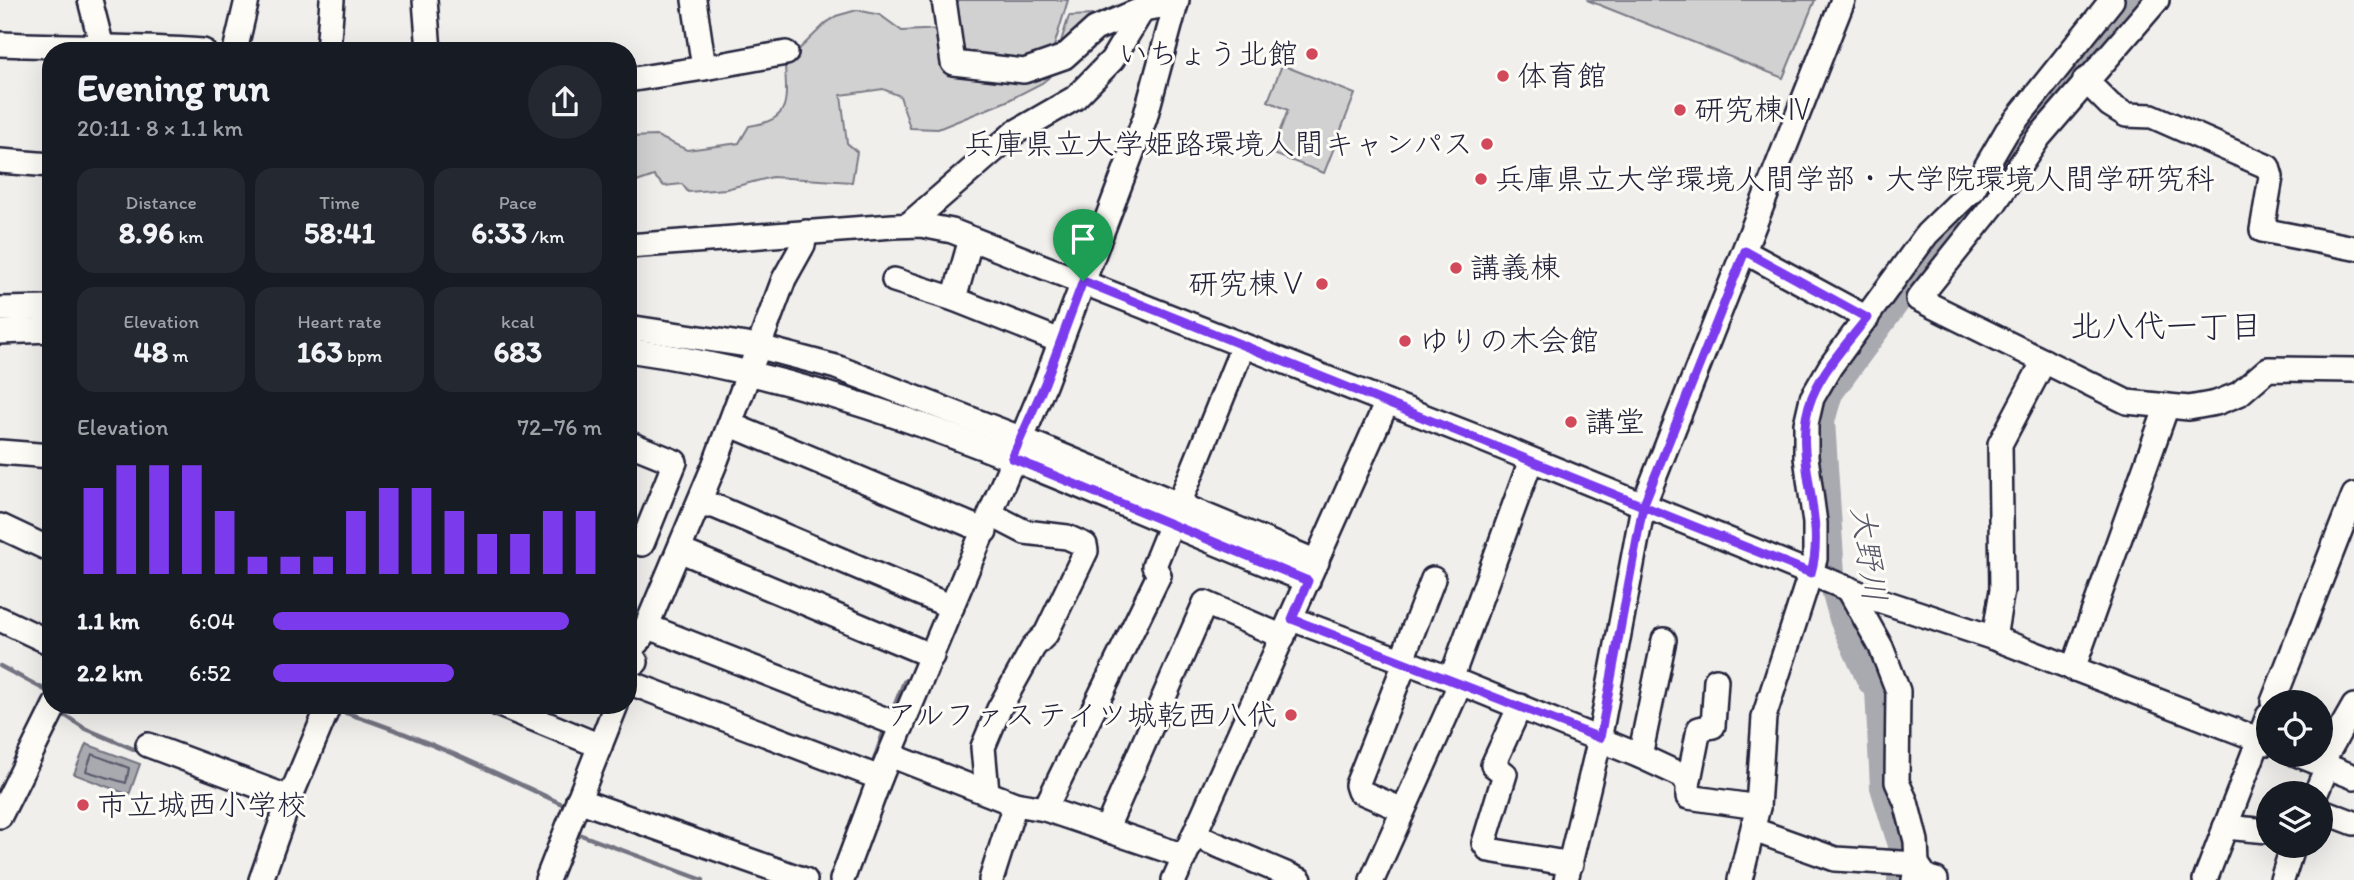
<!DOCTYPE html>
<meta charset="utf-8">
<style>
:root{--surface:#171b24;--page:#242831;--text:#f1f3f6;--muted:#9ea1a6;--accent:#7c3aed}
body{margin:0;font-family:Itim,"Klee One",sans-serif;background:var(--page);color:var(--text);height:100vh;display:flex;flex-direction:column;font-size:26px;white-space:nowrap}
*{box-sizing:border-box;margin:0}
p{font-size:23px;color:var(--muted)}
.icon{flex:none;width:38px;height:38px;fill:none;stroke:currentColor;stroke-width:2;stroke-linecap:round;stroke-linejoin:round}
.map{position:relative;flex:1;overflow:hidden}
.drawer{position:absolute;left:42px;top:42px;width:595px;height:672px;display:flex;flex-direction:column;background:var(--surface);border-radius:28px;box-shadow:0 7px 28px #0002}
.drawer>*{flex:none}
.tools{position:absolute;left:2256px;top:690px;display:grid;gap:14px}
.tools a{display:grid;place-items:center;width:77px;height:77px;border-radius:50%;background:var(--surface);box-shadow:0 7px 28px #0002;font-size:35px}
.pin{position:absolute;display:grid;place-items:center;width:60px;height:60px;color:#fff;margin:-72px -30px;border-radius:50% 50% 50% 0;rotate:-45deg;box-shadow:0 0 7px #0007}
.pin .icon{rotate:45deg}
.round{display:grid;place-items:center;flex:none;width:74px;height:74px;border-radius:37px;background:var(--page)}
.head{display:flex;align-items:center;justify-content:space-between;height:119px;padding:0 35px}
h1{font-size:38px;font-weight:700;line-height:52px}
.stats{display:grid;grid-template-columns:repeat(3,1fr);gap:10px;height:119px;padding:7px 35px}
.stats div{display:grid;align-content:center;border-radius:18px;background:var(--page);text-align:center}
.stats b{font-size:30px;font-weight:700}
.stats small{font-size:19px;font-weight:400}
.stats p{font-size:19px}
.chart{height:196px;padding:14px 35px}
.chart p{display:flex;justify-content:space-between}
.chart svg{width:100%;height:126px;margin-top:7px;stroke:var(--accent);stroke-width:6}
ul{padding:0 35px;list-style:none;font-size:23px}
li{display:grid;grid-template-columns:112px 84px 1fr;align-items:center;height:52px}
li i{height:18px;border-radius:9px;background:var(--accent)}
.map>svg:first-child{display:block}
.green{fill:#d2d1d1;stroke:#7a7a86;stroke-width:2}
.water{fill:#a9a9b0;stroke:#737381;stroke-width:2}
.lines{fill:none;stroke-linecap:round;stroke-linejoin:round}
.shore{stroke:#58586a;stroke-width:2}
.stream{stroke:#737381;stroke-width:4.5}
.river{stroke:#a9a9b0;stroke-width:28}
.minor-casing{stroke:#22223b;stroke-width:28}
.minor{stroke:#fdfcf7;stroke-width:23}
.route-casing{stroke:#fff;stroke-width:14}
.route{stroke:#7c3aed;stroke-width:9}
.poi-dot{fill:#d1495b;stroke:#fdfcf7;stroke-width:2.5}
.labels{text-anchor:middle;stroke-width:6;stroke-linejoin:round;paint-order:stroke}
.poi-label{font-size:30px;fill:#22223b;stroke:#fdfcf7;text-anchor:start}
.neighbourhood-label{font-size:32px;fill:#22223b;stroke:#fdfcf7}
.water-label{font-size:32px;font-style:italic;fill:#58586a;stroke:#fdfcf7}
</style>
<div class="map">
<svg width="2354" height="880" viewBox="0 0 2354 880">
<rect width="100%" height="100%" fill="#f0efec"/>
<filter id="ink" filterUnits="userSpaceOnUse"><feTurbulence type="fractalNoise" baseFrequency=".0143" numOctaves="2"/><feDisplacementMap in="SourceGraphic" scale="14" xChannelSelector="R" yChannelSelector="G"/><feConvolveMatrix kernelMatrix="1 2 1 2 8 2 1 2 1" color-interpolation-filters="sRGB"/></filter>
<g filter="url(#ink)">
<!-- green -->
<g class="green">
<path d="M 954,0 L 1068,0 L 1052,53 L 1058,51 L 1069,16 L 1096,15 L 1099,37 L 1042,83 L 1007,101 L 938,129 L 910,128 L 900,96 L 883,89 L 841,95 L 847,143 L 857,152 L 852,182 L 772,177 L 726,189 L 688,192 L 682,184 L 664,186 L 654,176 L 628,185 L 628,137 L 657,136 L 687,150 L 739,143 L 749,126 C 793,120 786,100 785,63 L 826,23 L 836,16 L 857,10 L 880,15 L 902,31 L 943,29 Z"/>
<path d="M 1587,0 L 1815,0 L 1783,78 Z"/>
<path d="M 1282,65 L 1355,94 L 1324,173 L 1271,153 L 1288,110 L 1268,101 Z"/>
</g>
<!-- water -->
<path class="water" d="M 86,744 L 140,764 L 129,795 L 74,774 Z"/>
<g class="lines">
<!-- shore -->
<path class="shore" d="M 92,754 L 129,768 L 126,783 L 86,771 Z"/>
<!-- stream -->
<g class="stream">
<path d="M 0,666 L 51,693"/>
<path d="M 337,710 C 415,734 490,770 564,805 L 564,810"/>
<path d="M 60,712 L 84,728 L 143,753"/>
<path d="M 891,714 L 904,682 L 912,677"/>
<path d="M 876,766 L 874,760 L 885,728"/>
<path d="M 296,810 L 307,784"/>
<path d="M 573,832 L 703,880"/>
</g>
<!-- river -->
<path class="river" d="M 1901,880 L 1903,849 L 1884,787 L 1879,690 L 1871,681 L 1843,619 L 1831,574 L 1821,421 L 1829,393 L 1903,292 L 1981,199 L 2057,87 L 2140,0"/>
<!-- minor casing -->
<g class="minor-casing">
<g id="minor">
<path d="M 90,0 L 103,51"/>
<path d="M 425,0 L 429,51"/>
<path d="M 944,0 L 953,63 L 1024,71 L 1064,57 L 1095,29 L 1143,9"/>
<path d="M 2157,0 L 2039,137 L 1994,204 L 1918,299 L 2127,402 L 2189,408 L 2216,403 L 2239,394 L 2268,369 L 2354,370"/>
<path d="M 0,44 C 68,47 135,46 203,51"/>
<path d="M 235,51 L 247,0"/>
<path d="M 328,51 L 332,0"/>
<path d="M 704,68 L 786,53"/>
<path d="M 628,80 L 704,68 L 694,0"/>
<path d="M 2085,80 L 2110,105 L 2126,115 L 2152,116 L 2268,167 L 2271,177 L 2262,230 L 2354,248"/>
<path d="M 0,161 L 51,165"/>
<path d="M 908,225 L 1014,133 L 1075,98 L 1112,60 L 1143,9 L 1176,4"/>
<path d="M 971,239 L 954,299 L 1060,341"/>
<path d="M 628,246 L 893,226 L 921,225 L 952,231 L 1474,436 L 1866,596 L 1994,638 L 2268,743"/>
<path d="M 1745,252 L 1867,318"/>
<path d="M 894,280 L 954,299"/>
<path d="M 0,309 L 51,308"/>
<path d="M 628,327 L 760,347 L 836,367 L 1020,438 L 1317,562"/>
<path d="M 0,332 L 51,330"/>
<path d="M 628,350 C 868,383 1086,492 1308,581"/>
<path d="M 736,427 L 985,531"/>
<path d="M 628,443 L 675,462 L 642,544 L 628,539"/>
<path d="M 0,452 L 51,456"/>
<path d="M 706,506 L 714,506 L 952,607"/>
<path d="M 0,526 L 51,550"/>
<path d="M 686,553 L 932,656"/>
<path d="M 1848,588 L 1881,647 L 1898,691 L 1897,782 L 1906,802 L 1916,841 L 1917,864 L 1914,880"/>
<path d="M 0,619 L 51,643"/>
<path d="M 1292,619 L 1451,679 L 1640,756 L 1683,776 L 1688,785 L 1688,797 L 1758,807"/>
<path d="M 654,629 L 902,726"/>
<path d="M 1994,638 L 2002,590 L 2000,444 L 2044,361"/>
<path d="M 636,662 L 629,651 L 642,637 L 714,466 L 784,279 L 803,245 L 806,232"/>
<path d="M 1401,662 L 1433,579"/>
<path d="M 2073,669 L 2167,406"/>
<path d="M 1451,679 L 1531,460"/>
<path d="M 628,682 L 880,778"/>
<path d="M 2273,702 L 2354,495"/>
<path d="M 500,705 L 600,746"/>
<path d="M 1520,706 L 1493,765 L 1505,774 L 1484,843 L 1489,850 L 1571,864"/>
<path d="M 148,745 L 290,798"/>
<path d="M 2296,754 L 2354,777"/>
<path d="M 890,755 L 1015,804 L 1045,809 L 1184,856"/>
<path d="M 1640,756 L 1664,640"/>
<path d="M 2321,764 L 2354,706"/>
<path d="M 1688,785 L 1699,729 L 1713,726 L 1716,680"/>
<path d="M 987,792 L 983,747 L 999,709 L 1034,646 L 1046,634 L 1086,551 L 1085,545 L 1067,537 L 1025,532 L 992,515"/>
<path d="M 2316,793 L 2327,767"/>
<path d="M 578,800 L 805,880"/>
<path d="M 1045,809 L 1159,575 L 1154,566 L 1243,346"/>
<path d="M 1403,810 L 1359,791 L 1357,785 L 1405,663"/>
<path d="M 2320,810 L 2354,823"/>
<path d="M 0,816 L 55,705"/>
<path d="M 2225,827 L 2268,831"/>
<path d="M 1106,830 L 1205,603 L 1283,637"/>
<path d="M 1754,830 L 1835,859 L 1917,864 L 1926,877 L 1936,880"/>
<path d="M 1194,835 L 1300,880"/>
<path d="M 261,880 L 290,798 L 329,705"/>
<path d="M 547,880 L 616,705"/>
<path d="M 842,880 L 880,778 L 1045,383 L 1145,118 L 1177,0"/>
<path d="M 991,880 L 1015,804"/>
<path d="M 1174,880 L 1387,402"/>
<path d="M 1372,880 L 1456,693 L 1457,681"/>
<path d="M 1566,880 L 1597,751 L 1643,506 L 1843,0"/>
<path d="M 1740,880 L 1758,807 L 1764,717 L 1815,559 L 1815,523 L 1806,457 L 1806,424 L 1812,398 L 1830,367 L 1927,234 L 1973,189 L 2007,131 L 2112,0"/>
<path d="M 2205,880 L 2268,716"/>
<path d="M 2282,880 L 2293,845"/>
</g>
</g>
<!-- minor -->
<use href="#minor" class="minor"/>
</g>
</g>
<g class="lines" filter="url(#ink)">
<!-- route casing -->
<g class="route-casing">
<path id="route" d="M 1083,281 L 1045,383 L 1012,458 L 1308,581 L 1292,619 L 1600,738 L 1643,506 L 1811,573 C 1828,516 1789,453 1812,397 C 1824,368 1848,342 1867,318 L 1745,251 L 1643,506 L 1083,281"/>
</g>
<!-- route -->
<use href="#route" class="route"/>
</g>
<!-- markers -->
<g class="poi-dot">
<circle cx="1312" cy="54" r="7"/>
<circle cx="1503" cy="76" r="7"/>
<circle cx="1680" cy="110" r="7"/>
<circle cx="1487" cy="144" r="7"/>
<circle cx="1481" cy="179" r="7"/>
<circle cx="1456" cy="268" r="7"/>
<circle cx="1322" cy="284" r="7"/>
<circle cx="1405" cy="341" r="7"/>
<circle cx="1571" cy="422" r="7"/>
<circle cx="1291" cy="715" r="7"/>
<circle cx="83" cy="805" r="7"/>
</g>
<g class="labels">
<!-- poi labels -->
<g class="poi-label">
<text x="1298" y="64" text-anchor="end">いちょう北館</text>
<text x="1517" y="86">体育館</text>
<text x="1694" y="120">研究棟Ⅳ</text>
<text x="1473" y="154" text-anchor="end">兵庫県立大学姫路環境人間キャンパス</text>
<text x="1495" y="189">兵庫県立大学環境人間学部・大学院環境人間学研究科</text>
<text x="1470" y="278">講義棟</text>
<text x="1308" y="294" text-anchor="end">研究棟Ⅴ</text>
<text x="1419" y="351">ゆりの木会館</text>
<text x="1585" y="432">講堂</text>
<text x="1277" y="725" text-anchor="end">アルファステイツ城乾西八代</text>
<text x="97" y="815">市立城西小学校</text>
</g>
<!-- neighbourhood labels -->
<g class="neighbourhood-label">
<text x="2166" y="337">北八代一丁目</text>
</g>
<!-- water labels -->
<g class="water-label">
<text transform="translate(1869 554) rotate(82)" y="11">大野川</text>
</g>
</g>
</svg>
<div class="tools">
<a><svg class="icon" aria-label="locate" viewBox="0 0 24 24"><circle cx="12" cy="12" r="6"/><path d="M12 2v4M12 18v4M2 12h4M18 12h4"/></svg></a>
<a><svg class="icon" aria-label="layers" viewBox="0 0 24 24"><path d="M12 4l9 5-9 5-9-5zM3 14l9 5 9-5"/></svg></a>
</div>
<div class="pin" style="left:1083px;top:281px;background:#1e9e55"><svg class="icon" aria-label="arrive" viewBox="0 0 24 24"><path d="M6 21V4h12l-3 4 3 4H6"/></svg></div>
<section class="drawer">
<div class="head"><div><h1>Evening run</h1><p>20:11 · 8 × 1.1 km</p></div><a class="round"><svg class="icon" aria-label="share" viewBox="0 0 24 24"><path d="M12 15V3M7 8l5-5 5 5M5 13v7h14v-7"/></svg></a></div>
<div class="stats">
<div><p>Distance</p><b>8.96<small> km</small></b></div>
<div><p>Time</p><b>58:41</b></div>
<div><p>Pace</p><b>6:33<small> /km</small></b></div>
</div>
<div class="stats">
<div><p>Elevation</p><b>48<small> m</small></b></div>
<div><p>Heart rate</p><b>163<small> bpm</small></b></div>
<div><p>kcal</p><b>683</b></div>
</div>
<div class="chart"><p><span>Elevation</span>72–76 m</p>
<svg viewBox="0 0 160 44" preserveAspectRatio="none"><path d="M5 44V14M15 44V6M25 44V6M35 44V6M45 44V22M55 44V38M65 44V38M75 44V38M85 44V22M95 44V14M105 44V14M115 44V22M125 44V30M135 44V30M145 44V22M155 44V22"/></svg>
</div>
<ul>
<li><b>1.1 km</b>6:04<i style="width:90%"></i></li>
<li><b>2.2 km</b>6:52<i style="width:55%"></i></li>
</ul>
</section>
</div>
